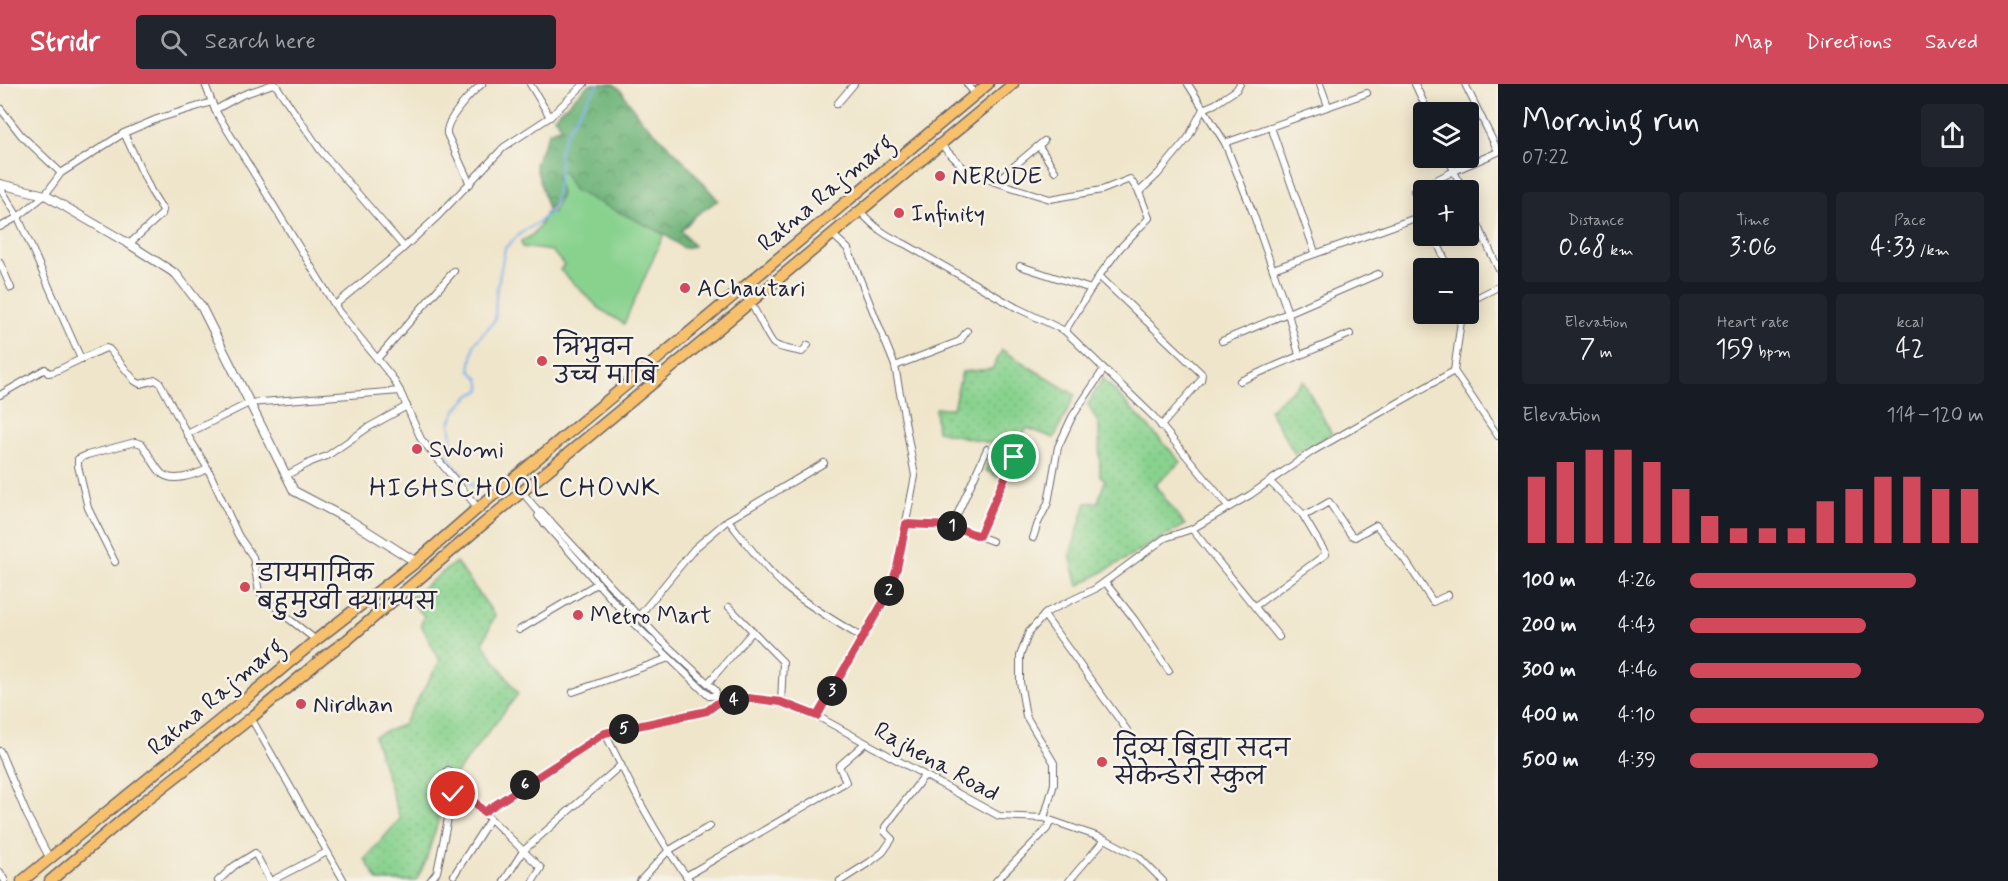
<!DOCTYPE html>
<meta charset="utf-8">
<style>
:root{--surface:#171b24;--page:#20242c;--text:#f1f3f6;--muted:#9ea1a6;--accent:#d1495b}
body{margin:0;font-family:Mynerve,"Playpen Sans Deva",sans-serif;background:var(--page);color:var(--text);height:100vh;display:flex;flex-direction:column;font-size:22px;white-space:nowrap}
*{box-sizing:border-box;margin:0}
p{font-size:20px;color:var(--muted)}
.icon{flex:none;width:33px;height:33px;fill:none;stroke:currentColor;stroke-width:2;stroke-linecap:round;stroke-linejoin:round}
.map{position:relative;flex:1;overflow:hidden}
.details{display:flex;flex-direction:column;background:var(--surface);width:510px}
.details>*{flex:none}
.buttons{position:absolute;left:1413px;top:18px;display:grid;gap:12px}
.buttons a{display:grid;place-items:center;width:66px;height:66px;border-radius:6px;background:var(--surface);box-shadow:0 3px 15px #0003;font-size:30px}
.pin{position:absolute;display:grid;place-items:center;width:51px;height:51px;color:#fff;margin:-26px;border:3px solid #fff;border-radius:50%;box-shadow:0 2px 6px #0007}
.km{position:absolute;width:30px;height:30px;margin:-15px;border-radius:50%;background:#222;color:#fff;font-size:16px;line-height:30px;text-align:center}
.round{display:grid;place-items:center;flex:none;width:63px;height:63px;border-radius:6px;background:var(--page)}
.overview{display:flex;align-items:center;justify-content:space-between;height:102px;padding:0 24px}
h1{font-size:33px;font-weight:600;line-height:45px}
.metrics{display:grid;grid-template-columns:repeat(3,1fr);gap:9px;height:102px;padding:6px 24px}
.metrics div{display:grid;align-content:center;border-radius:6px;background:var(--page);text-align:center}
.metrics b{font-size:26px;font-weight:600}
.metrics small{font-size:16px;font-weight:400}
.metrics p{font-size:16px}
.chart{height:168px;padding:12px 24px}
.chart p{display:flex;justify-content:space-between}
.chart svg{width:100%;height:108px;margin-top:6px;stroke:var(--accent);stroke-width:6}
ul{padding:0 24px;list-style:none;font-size:20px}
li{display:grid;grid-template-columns:96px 72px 1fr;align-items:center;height:45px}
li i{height:15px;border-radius:8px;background:var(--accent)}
header{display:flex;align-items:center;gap:36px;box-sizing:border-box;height:84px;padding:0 30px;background:var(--accent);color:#fff}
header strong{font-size:28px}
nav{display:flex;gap:33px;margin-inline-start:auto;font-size:21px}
.search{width:420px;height:54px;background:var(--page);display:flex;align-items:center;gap:15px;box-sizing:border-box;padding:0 21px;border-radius:6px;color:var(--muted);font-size:22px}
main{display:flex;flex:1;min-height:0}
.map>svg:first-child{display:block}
.grass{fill:url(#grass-dots);stroke:#557a64;stroke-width:1.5}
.forest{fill:url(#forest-crowns);stroke:#486b5a;stroke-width:1.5}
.garden{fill:#88d28e;stroke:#557a64;stroke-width:1.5}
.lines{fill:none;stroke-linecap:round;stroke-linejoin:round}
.stream{stroke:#7fb2ec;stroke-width:2}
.minor-casing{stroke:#6a666d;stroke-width:8}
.tertiary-casing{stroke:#6a666d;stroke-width:10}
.trunk-casing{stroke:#6a666d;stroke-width:13}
.minor{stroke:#fff;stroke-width:6}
.tertiary{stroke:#fff;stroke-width:8}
.trunk{stroke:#f7c06c;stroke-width:10}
.route-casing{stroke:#fff;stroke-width:12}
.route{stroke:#d1495b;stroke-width:8}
.poi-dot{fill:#d1495b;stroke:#f7f3e8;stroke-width:2}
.labels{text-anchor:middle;stroke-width:5;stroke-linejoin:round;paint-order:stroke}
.poi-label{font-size:24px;fill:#22223b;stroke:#f7f3e8;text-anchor:start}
.street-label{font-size:24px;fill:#22223b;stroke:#f7f3e8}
.neighbourhood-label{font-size:26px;letter-spacing:1.5px;fill:#22223b;stroke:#f7f3e8}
</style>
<header>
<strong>Stridr</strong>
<div class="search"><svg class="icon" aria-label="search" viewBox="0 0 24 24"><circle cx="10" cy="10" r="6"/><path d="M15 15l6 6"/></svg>Search here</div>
<nav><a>Map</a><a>Directions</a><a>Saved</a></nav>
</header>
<main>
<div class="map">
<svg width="1498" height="797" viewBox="0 0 1498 797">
<defs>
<pattern id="grass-dots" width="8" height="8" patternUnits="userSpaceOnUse" patternTransform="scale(1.5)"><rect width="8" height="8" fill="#88d28e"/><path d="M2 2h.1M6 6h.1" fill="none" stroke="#75b47b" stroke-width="1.8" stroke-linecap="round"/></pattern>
<pattern id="forest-crowns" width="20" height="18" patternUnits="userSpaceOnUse" patternTransform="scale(1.5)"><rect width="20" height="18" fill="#6eb479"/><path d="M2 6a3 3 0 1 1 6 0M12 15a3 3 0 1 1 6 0" fill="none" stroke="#5a9264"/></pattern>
</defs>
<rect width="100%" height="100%" fill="#f7f3e8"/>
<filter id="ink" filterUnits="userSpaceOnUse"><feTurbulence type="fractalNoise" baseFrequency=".0167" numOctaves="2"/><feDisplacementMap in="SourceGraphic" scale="12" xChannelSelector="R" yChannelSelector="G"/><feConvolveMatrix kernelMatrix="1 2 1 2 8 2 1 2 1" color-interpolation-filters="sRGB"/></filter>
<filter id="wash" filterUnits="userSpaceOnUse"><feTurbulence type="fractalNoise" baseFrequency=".008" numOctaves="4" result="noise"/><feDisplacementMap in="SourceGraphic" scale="24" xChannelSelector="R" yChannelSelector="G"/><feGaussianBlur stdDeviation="1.35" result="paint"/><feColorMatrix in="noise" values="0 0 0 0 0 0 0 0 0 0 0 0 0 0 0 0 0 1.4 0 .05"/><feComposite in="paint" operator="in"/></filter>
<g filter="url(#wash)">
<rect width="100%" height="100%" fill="#efe5ca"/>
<!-- grass -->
<g class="grass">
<path d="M 1002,266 L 1075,311 L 1054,354 L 1027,344 L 999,393 L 985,386 L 994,360 L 937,347 L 935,324 L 953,324 L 962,288 L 992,285 Z"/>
<path d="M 1103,294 L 1181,378 L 1155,401 L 1185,441 L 1078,502 L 1070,471 L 1086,419 L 1098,418 L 1105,396 L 1100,392 L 1099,341 L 1088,320 Z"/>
<path d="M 1303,297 L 1332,350 L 1295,370 L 1269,326 Z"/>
<path d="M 456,478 L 495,531 L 483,559 L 518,610 L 451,696 L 425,779 L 416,797 L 378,797 L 365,775 L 400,735 L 374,652 L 403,641 L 440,577 L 421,541 L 424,532 L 409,514 Z"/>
</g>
<!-- forest -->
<path class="forest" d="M 589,0 L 614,0 L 621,6 L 639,33 L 685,78 L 718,116 L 695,132 L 681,147 L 694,162 L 683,164 L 664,150 L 572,106 L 557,91 L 561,110 L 548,126 L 535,80 L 549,48 L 562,43 L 554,33 Z"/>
<!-- garden -->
<path class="garden" d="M 563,88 L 573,106 L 664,150 L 624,240 L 600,225 L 560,186 L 564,181 L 552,167 L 522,163 L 521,157 C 535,153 540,141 546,129 L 553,128 L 561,110 L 556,90 Z"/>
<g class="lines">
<!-- stream -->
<path class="stream" d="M 475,404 L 452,379 L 445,366 L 452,354 L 450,339 L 456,326 L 469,312 L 481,306 L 479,295 L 470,286 L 474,260 L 495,236 L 496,211 L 505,164 L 521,149 L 537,139 L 549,129 L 556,116 L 560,83 L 559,67 L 566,49 L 587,15 L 599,0"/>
</g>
</g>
<g filter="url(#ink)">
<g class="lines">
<!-- minor casing -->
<g class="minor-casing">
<g id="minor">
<path d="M 205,0 L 215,26 L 339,228 L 392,293 L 400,307 L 421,355 L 478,424"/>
<path d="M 275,0 L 321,67 L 404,163"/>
<path d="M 530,0 L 550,33"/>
<path d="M 967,0 L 975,10"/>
<path d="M 1188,0 L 1225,59 L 1253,129 L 1288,229 L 1222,257"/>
<path d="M 1320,0 L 1328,22"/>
<path d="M 1415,0 L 1428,28"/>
<path d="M 1465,0 L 1498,67"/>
<path d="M 837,20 L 854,0"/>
<path d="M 0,24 L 21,51 L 61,89"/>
<path d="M 215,26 L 242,11 L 273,0"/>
<path d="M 1271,43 L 1315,168"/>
<path d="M 124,49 L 151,107 L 163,126 L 162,130 L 129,160"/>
<path d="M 1225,59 L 1367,9"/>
<path d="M 941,61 L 964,84 L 995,98 L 1050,115 L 1102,106 L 1130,95 L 1139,108"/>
<path d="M 1039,62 L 1055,87"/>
<path d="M 995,98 L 1044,57"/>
<path d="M 470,100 L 447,50 C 445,36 471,9 482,0"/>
<path d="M 0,103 L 18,133 L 81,275 L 106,264 L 109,265 L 135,297 L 140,300 L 156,296 L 160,299 L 187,350 L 208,385 L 238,451 L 253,473 L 259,508 L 284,531 L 316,556"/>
<path d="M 1463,106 L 1454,87 L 1498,68"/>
<path d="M 1468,119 L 1498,184"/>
<path d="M 860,127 C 874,143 886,152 905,160 L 1017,224 L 1065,247 L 1154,333 L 1228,422"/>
<path d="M 1424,129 L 1414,107 L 1454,87 L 1448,74"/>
<path d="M 0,143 L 18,133 L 45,111 L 61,89 L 124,49 L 157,35 L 212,18"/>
<path d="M 1434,152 L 1449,184"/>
<path d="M 0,179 L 11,204"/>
<path d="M 1020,182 L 1091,205"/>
<path d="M 1273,185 L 1424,131"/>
<path d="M 1099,192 L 1202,290 L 1201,296 L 1161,342"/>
<path d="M 750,218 C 757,228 768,255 774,260 C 781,265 793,266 802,268 L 808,261"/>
<path d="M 1468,218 L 1498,203"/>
<path d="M 335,221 L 398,169 L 438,132 L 504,63 L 550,33 L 584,0"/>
<path d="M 1065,247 L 1099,192 L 1120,164 L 1149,134 L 1139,108 L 1158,90 L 1188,54 L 1203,25 L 1215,20 L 1236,6 L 1240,0"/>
<path d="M 1299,271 L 1288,229 L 1378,190"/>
<path d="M 377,275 L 454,187"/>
<path d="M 895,282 L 960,257 L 967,247"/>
<path d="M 1454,287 L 1462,230"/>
<path d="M 1240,297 L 1350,250"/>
<path d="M 0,311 L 45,285 L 48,289 L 54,288 L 81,275"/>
<path d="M 187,350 L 249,319 L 400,307"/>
<path d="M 287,391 L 311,378 L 327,372 L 369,343 L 407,322"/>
<path d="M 522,408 L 539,428"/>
<path d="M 541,427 L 658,553 L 715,606 L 716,608 L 714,612 L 709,612 L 631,537 L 538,432 Z"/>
<path d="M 1303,430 L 1310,429 L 1329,418 L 1351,451 L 1355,453 L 1376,441 L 1405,476 L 1433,518 L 1448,511"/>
<path d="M 728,436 L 824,379"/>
<path d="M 906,439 L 952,442 L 992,457"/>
<path d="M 952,442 L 987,365"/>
<path d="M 1192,445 L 1279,553"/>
<path d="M 979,452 L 1015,373"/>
<path d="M 1033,454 L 1038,439 L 1048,419 L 1058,363 L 1072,333 L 1104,285"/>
<path d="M 115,478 L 88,424 L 78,382 L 78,375 L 87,371 L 135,358 L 142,360 C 148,369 154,381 161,389 C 173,400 196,390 208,385"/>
<path d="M 1105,498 L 1134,535 L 1169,587"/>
<path d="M 1255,522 L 1326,470 L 1301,428 L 1270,398"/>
<path d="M 729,523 L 783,578 L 781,619"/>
<path d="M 1044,531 L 1129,649"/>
<path d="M 639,532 L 695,464 L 728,436 C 747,460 766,486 789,506 C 812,524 838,539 863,554"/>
<path d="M 519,546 L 598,499"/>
<path d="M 708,599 L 753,547"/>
<path d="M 573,608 L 669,574"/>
<path d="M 817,632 L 889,508 L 897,484 L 915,392 L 895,282 L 848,165 L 832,150"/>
<path d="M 251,634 L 344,797"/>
<path d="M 605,649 C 630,700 655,751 690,797"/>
<path d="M 0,667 L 27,731 L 50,775"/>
<path d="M 448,686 L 463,708 L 541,784 L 533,797"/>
<path d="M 484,728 L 605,649 L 707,627 L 719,618 L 749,614 L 781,619 L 817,632 L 999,732 L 1044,734 L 1105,755 L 1139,773 L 1163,797"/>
<path d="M 1044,734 L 1054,700 L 1054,679 L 1026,632 L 1020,598 L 1020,572 L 1029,548 L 1047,528 L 1095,505 L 1165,454 L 1192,445 L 1250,411 L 1313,367 L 1454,287 L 1498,352"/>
<path d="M 0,788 L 5,797"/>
<path d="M 454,791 L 490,735"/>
<path d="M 686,792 L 846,698 L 839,682 L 865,659"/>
<path d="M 218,797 L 234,782 L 255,769 L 270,797"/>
<path d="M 271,797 L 327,768"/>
<path d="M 430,797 L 437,788 L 453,710 L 459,701"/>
<path d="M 504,797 L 523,767 L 621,681"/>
<path d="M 640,797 L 668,767 L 710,742"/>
<path d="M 840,797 L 870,778 L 883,768 L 892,755 L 885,748 L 885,743 L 924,692"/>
<path d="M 996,797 L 1047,745 L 1051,737"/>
<path d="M 1069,797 L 1105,755"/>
</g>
</g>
<!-- tertiary casing -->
<g class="tertiary-casing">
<path id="tertiary" d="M 0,100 L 45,111 L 129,160 L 176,190 L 201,222 L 294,407 L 351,437 L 416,478"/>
</g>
<!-- trunk casing -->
<g class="trunk-casing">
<g id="trunk">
<path d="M 22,797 L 241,619 L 316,556 L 416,478 L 478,424 L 988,0"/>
<path d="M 50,797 L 141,720 L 251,634 L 324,573 L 347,556 L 482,441 L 1013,0"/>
</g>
</g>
<!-- minor -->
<use href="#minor" class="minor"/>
<!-- tertiary -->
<use href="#tertiary" class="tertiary"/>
<!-- trunk -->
<use href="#trunk" class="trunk"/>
</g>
</g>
<g class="lines" filter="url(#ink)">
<!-- route casing -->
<g class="route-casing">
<path id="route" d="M 453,710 L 459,701 L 484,728 L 605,649 L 707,627 L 719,618 L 748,614 L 781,618 L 817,632 L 889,508 L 897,484 L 906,440 L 952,442 L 979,452 L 1014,373"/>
</g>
<!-- route -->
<use href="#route" class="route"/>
</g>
<!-- markers -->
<g class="poi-dot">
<circle cx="940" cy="92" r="6"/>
<circle cx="899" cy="129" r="6"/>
<circle cx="685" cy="204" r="6"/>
<circle cx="542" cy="277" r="6"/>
<circle cx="417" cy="365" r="6"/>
<circle cx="245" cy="503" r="6"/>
<circle cx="578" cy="531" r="6"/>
<circle cx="301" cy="620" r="6"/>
<circle cx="1102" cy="678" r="6"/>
</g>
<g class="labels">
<!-- poi labels -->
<g class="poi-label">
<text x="952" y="100">NERUDE</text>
<text x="911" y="137">Infinity</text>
<text x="697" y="212">AChautari</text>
<text x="554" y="271">त्रिभुवन<tspan x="554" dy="28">उच्च माबि</tspan></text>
<text x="429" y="373">SWomi</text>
<text x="257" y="497">डायमामिक<tspan x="257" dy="28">बहुमुखी क्याम्पस</tspan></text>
<text x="590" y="539">Metro Mart</text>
<text x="313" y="628">Nirdhan</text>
<text x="1114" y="672">दिव्य बिद्या सदन<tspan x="1114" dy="28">सेकेन्डेरी स्कुल</tspan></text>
</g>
<!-- street labels -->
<g class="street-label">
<text transform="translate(825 108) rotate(-40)" y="8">Ratna Rajmarg</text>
<text transform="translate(215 612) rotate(-40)" y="8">Ratna Rajmarg</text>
<text transform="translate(937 677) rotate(29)" y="8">Rajhena Road</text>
</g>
<!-- neighbourhood labels -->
<g class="neighbourhood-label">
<text x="515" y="412">HIGHSCHOOL CHOWK</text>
</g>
</g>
</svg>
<div class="buttons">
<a><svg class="icon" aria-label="layers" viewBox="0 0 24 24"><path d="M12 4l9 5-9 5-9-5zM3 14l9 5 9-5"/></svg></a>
<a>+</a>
<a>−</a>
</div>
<div class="pin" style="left:1014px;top:373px;background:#1e9e55"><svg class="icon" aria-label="arrive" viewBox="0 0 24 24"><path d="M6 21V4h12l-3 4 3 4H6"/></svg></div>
<div class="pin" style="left:453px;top:710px;background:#d93025"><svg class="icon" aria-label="check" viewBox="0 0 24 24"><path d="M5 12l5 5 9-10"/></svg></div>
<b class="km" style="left:952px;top:442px">1</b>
<b class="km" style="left:889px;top:507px">2</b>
<b class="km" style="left:832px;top:607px">3</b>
<b class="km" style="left:734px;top:616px">4</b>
<b class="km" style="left:624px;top:645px">5</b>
<b class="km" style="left:525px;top:701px">6</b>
</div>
<section class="details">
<div class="overview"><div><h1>Morning run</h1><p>07:22</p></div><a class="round"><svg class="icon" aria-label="share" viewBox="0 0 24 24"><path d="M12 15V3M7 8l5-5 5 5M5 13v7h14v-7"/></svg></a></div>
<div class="metrics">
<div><p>Distance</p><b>0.68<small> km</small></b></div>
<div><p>Time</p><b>3:06</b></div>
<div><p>Pace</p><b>4:33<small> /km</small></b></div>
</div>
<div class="metrics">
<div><p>Elevation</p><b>7<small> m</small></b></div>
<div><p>Heart rate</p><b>159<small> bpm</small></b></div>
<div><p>kcal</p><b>42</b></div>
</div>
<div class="chart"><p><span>Elevation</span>114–120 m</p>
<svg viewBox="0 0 160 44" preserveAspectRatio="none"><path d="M5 44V17M15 44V11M25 44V6M35 44V6M45 44V11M55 44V22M65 44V33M75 44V38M85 44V38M95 44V38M105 44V27M115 44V22M125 44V17M135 44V17M145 44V22M155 44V22"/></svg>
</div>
<ul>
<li><b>100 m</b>4:26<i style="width:77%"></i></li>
<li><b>200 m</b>4:43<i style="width:60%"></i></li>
<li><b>300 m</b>4:46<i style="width:58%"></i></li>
<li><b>400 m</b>4:10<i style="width:100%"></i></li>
<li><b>500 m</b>4:39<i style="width:64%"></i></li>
</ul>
</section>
</main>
